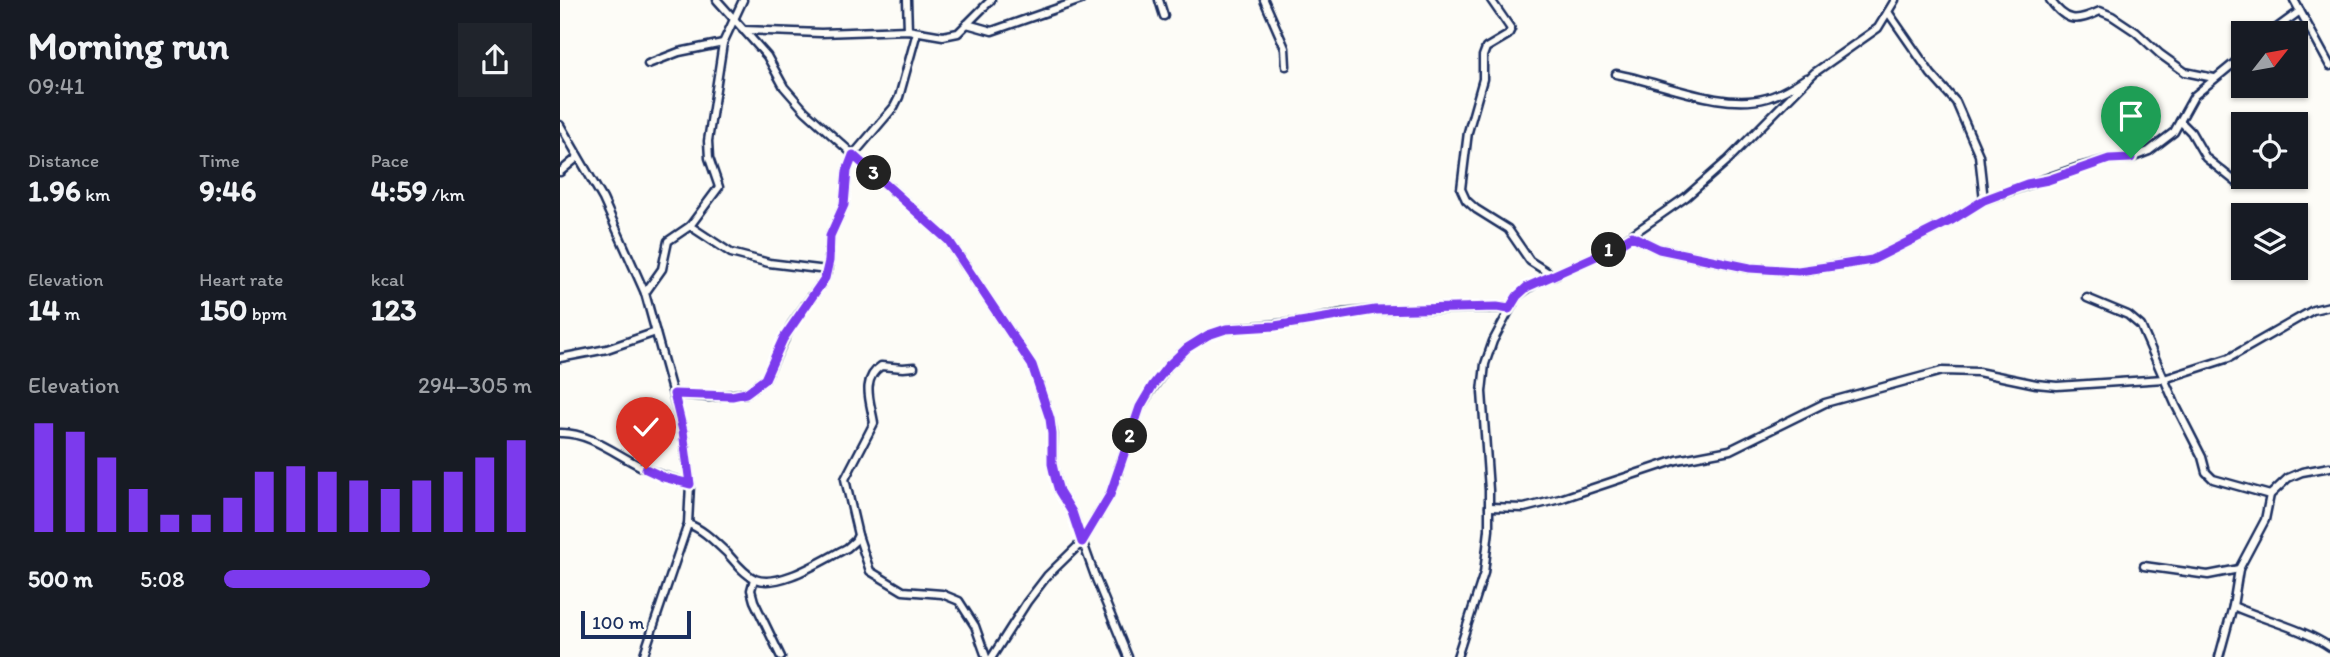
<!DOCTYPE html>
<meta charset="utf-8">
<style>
:root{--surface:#171b24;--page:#20242c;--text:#f1f3f6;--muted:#9ea1a6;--accent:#7c3aed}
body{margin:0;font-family:Itim,sans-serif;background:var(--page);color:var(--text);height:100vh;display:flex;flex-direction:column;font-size:26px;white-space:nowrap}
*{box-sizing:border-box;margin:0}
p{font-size:23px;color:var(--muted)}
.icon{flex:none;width:38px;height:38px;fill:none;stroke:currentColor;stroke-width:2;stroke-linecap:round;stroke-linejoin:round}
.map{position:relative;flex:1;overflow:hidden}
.details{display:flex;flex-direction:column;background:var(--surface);width:560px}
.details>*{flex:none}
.needle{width:46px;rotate:59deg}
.tools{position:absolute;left:1671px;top:21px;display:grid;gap:14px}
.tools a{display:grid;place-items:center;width:77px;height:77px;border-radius:0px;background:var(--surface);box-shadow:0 2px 5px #0004;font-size:35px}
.scale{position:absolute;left:21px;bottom:18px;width:110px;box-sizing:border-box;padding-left:7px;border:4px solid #1b2f5e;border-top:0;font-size:19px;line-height:24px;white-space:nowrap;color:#1b2f5e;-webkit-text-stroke:5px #fdfcf7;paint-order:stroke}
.pin{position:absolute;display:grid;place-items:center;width:60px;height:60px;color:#fff;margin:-72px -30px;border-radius:50% 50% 50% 0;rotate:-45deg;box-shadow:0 0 7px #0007}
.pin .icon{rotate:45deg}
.km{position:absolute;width:35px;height:35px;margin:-18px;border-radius:50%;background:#222;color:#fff;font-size:19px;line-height:35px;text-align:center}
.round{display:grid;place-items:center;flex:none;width:74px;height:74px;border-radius:0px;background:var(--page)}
.headline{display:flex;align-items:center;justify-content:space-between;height:119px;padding:0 28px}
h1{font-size:38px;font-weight:800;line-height:52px}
.figures{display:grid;grid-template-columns:repeat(3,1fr);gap:10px;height:119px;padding:7px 28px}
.figures div{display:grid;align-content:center}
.figures b{font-size:30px;font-weight:800}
.figures small{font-size:19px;font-weight:400}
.figures p{font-size:19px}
.chart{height:196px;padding:14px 28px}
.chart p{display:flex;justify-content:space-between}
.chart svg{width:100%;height:126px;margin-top:7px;stroke:var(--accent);stroke-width:6}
ul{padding:0 28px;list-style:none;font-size:23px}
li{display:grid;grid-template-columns:112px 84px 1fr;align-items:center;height:52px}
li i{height:18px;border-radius:9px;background:var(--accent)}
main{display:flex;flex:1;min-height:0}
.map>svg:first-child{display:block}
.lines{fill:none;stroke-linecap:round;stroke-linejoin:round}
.street-casing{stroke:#1b2f5e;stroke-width:11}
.street{stroke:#fdfcf7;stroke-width:6}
.route-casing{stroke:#fff;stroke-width:14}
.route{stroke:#7c3aed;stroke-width:9}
</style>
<main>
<section class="details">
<div class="headline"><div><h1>Morning run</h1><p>09:41</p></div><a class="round"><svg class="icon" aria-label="share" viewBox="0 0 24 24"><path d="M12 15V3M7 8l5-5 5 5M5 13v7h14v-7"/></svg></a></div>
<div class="figures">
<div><p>Distance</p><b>1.96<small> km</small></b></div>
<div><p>Time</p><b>9:46</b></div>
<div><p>Pace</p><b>4:59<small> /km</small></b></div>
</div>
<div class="figures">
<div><p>Elevation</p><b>14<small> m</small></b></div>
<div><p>Heart rate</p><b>150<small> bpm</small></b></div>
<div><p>kcal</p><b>123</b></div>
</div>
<div class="chart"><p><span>Elevation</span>294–305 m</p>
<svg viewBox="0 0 160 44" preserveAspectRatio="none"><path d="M5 44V6M15 44V9M25 44V18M35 44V29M45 44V38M55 44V38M65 44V32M75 44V23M85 44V21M95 44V23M105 44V26M115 44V29M125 44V26M135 44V23M145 44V18M155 44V12"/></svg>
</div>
<ul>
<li><b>500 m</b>5:08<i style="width:67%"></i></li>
</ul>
</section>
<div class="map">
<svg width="1770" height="657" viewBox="0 0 1770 657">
<rect width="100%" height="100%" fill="#fdfcf7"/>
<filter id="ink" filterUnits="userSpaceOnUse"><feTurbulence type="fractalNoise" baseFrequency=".0143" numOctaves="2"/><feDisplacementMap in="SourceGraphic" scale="14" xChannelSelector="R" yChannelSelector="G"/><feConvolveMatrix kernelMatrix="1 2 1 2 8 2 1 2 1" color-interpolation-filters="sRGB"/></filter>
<g filter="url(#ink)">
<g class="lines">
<!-- street casing -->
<g class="street-casing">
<g id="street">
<path d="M 157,0 L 207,56 L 224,87 L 245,111 L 389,241 L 472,365 L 490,419 L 493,434 L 492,464 L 499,491 L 512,512 L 536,579 L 568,657"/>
<path d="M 347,0 L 348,30"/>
<path d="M 599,0 L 604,16"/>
<path d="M 704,0 L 725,48 L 726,66"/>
<path d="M 931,0 L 951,29 L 948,35 L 926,48 L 923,56 L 923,79 L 908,132 L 901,189 L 906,200 L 916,209 L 948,229 L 970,261 L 992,275"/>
<path d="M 1490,0 C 1507,23 1516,22 1540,11 L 1552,16 L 1576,32 L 1600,54 L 1625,72 L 1654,78"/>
<path d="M 1734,0 L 1770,66"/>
<path d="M 1328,12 L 1371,74 L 1396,102 L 1419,155 L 1424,200"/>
<path d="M 407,24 L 432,31 L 521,0"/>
<path d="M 183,30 L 261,33 L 348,30 L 383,36 L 398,33 L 431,0"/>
<path d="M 1710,33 L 1740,11"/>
<path d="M 88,64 L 119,52 L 163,43"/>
<path d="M 1056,74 C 1101,82 1162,111 1207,98 C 1221,94 1234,86 1246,78"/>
<path d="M 1620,121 L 1631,132 L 1646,158 L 1676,182"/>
<path d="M 0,125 L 43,199 L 85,293 L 123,431 L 130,484 L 128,524 L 83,657"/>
<path d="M 0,172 L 18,157"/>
<path d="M 130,226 L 171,253 L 209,263 L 267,270"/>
<path d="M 1072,236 L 1099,249 L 1190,268 L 1238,271 L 1312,260 L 1392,220 L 1424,200 L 1519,167 L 1549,159 L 1571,158 L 1589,151 L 1614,132 L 1634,96 L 1684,55"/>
<path d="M 85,293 L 102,269 L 108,241 L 130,226 L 159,187 L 149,158 L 148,141 L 163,43 L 183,0"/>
<path d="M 1527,298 L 1568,315 L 1581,326 L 1616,406 L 1642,457 L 1646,472 L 1653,479 L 1710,495"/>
<path d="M 0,358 L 47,349 L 96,332"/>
<path d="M 114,394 L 149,397 L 186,393 L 205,379 L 232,324 L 265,278 L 269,261 L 270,236 L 284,205 L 287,171 L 293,155 L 334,107 L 339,97 L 357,32"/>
<path d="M 0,433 C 29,432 57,455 82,467 C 98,475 113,479 130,484"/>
<path d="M 929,507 L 964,508 L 1000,499 L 1117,460 L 1170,450 L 1265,403 L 1382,371 L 1418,372 L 1476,384 L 1497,386 L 1604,379 L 1669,358 L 1753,310 L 1770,306"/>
<path d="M 128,524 C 143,529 155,542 167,553 C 175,562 184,574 195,579 C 220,589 264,559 287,548 L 295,541 L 298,535 L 285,479 L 314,423 C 311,403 300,380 321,366 L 343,368 L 354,367"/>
<path d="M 298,535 L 310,571 L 343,591 L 382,594 L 399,601 L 415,626 L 426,657"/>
<path d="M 1584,566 L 1648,575 L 1679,569"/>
<path d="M 194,579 L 191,590 L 194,601 L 221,657"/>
<path d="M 1673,606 C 1704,620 1742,628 1770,647"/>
<path d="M 432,657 L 467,602 L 487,576 L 522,542 L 550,495 L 580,407 L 608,366 L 627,348 L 648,335 L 666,329 L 741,322 L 783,313 L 815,310 L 937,308 L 949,309"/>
<path d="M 897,657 L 924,573 L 929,530 L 929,490 L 922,392 L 925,364 L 933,341 L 957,296 L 976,283 L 1050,250 L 1126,197 L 1167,161 L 1254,73 L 1318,28 L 1335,0"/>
<path d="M 1659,657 L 1673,606 L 1679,569 L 1705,520 L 1710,495 L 1728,478 L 1742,472 L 1770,467"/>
</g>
</g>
<!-- street -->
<use href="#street" class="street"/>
</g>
</g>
<g class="lines" filter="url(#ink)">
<!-- route casing -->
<g class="route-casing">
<path id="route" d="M 86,469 L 103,477 L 130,484 L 123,431 L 114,394 L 172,396 L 186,393 L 205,379 L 223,339 L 265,278 L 269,261 L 270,236 L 284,205 L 287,171 L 293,155 L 389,241 L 472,365 L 490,419 L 492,434 L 492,464 L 495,477 L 499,491 L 512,512 L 522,542 L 550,495 L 580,407 L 593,385 L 608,366 L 627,348 L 648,335 L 666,329 L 715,326 L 815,310 L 937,307 L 949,309 L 957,296 L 967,287 L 1050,250 L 1072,236 L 1099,249 L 1190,268 L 1238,271 L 1281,265 L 1312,260 L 1392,220 L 1424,200 L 1467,184 L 1488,180 L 1549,159 L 1571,158"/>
</g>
<!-- route -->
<use href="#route" class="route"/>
</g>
</svg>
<div class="tools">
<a><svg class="needle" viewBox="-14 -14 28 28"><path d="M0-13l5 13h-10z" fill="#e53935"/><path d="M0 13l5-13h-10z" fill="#9ea1a6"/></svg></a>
<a><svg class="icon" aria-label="locate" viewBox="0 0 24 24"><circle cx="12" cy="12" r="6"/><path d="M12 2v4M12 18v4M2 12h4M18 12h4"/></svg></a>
<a><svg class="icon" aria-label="layers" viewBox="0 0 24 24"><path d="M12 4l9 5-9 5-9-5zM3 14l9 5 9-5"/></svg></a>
</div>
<div class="scale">100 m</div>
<div class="pin" style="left:1571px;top:158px;background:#1e9e55"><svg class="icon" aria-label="arrive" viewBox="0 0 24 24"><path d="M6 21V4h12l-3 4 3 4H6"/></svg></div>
<div class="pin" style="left:86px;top:469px;background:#d93025"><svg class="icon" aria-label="check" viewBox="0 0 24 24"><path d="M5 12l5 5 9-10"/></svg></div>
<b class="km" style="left:1049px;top:250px">1</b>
<b class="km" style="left:570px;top:436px">2</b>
<b class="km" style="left:314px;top:173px">3</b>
</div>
</main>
